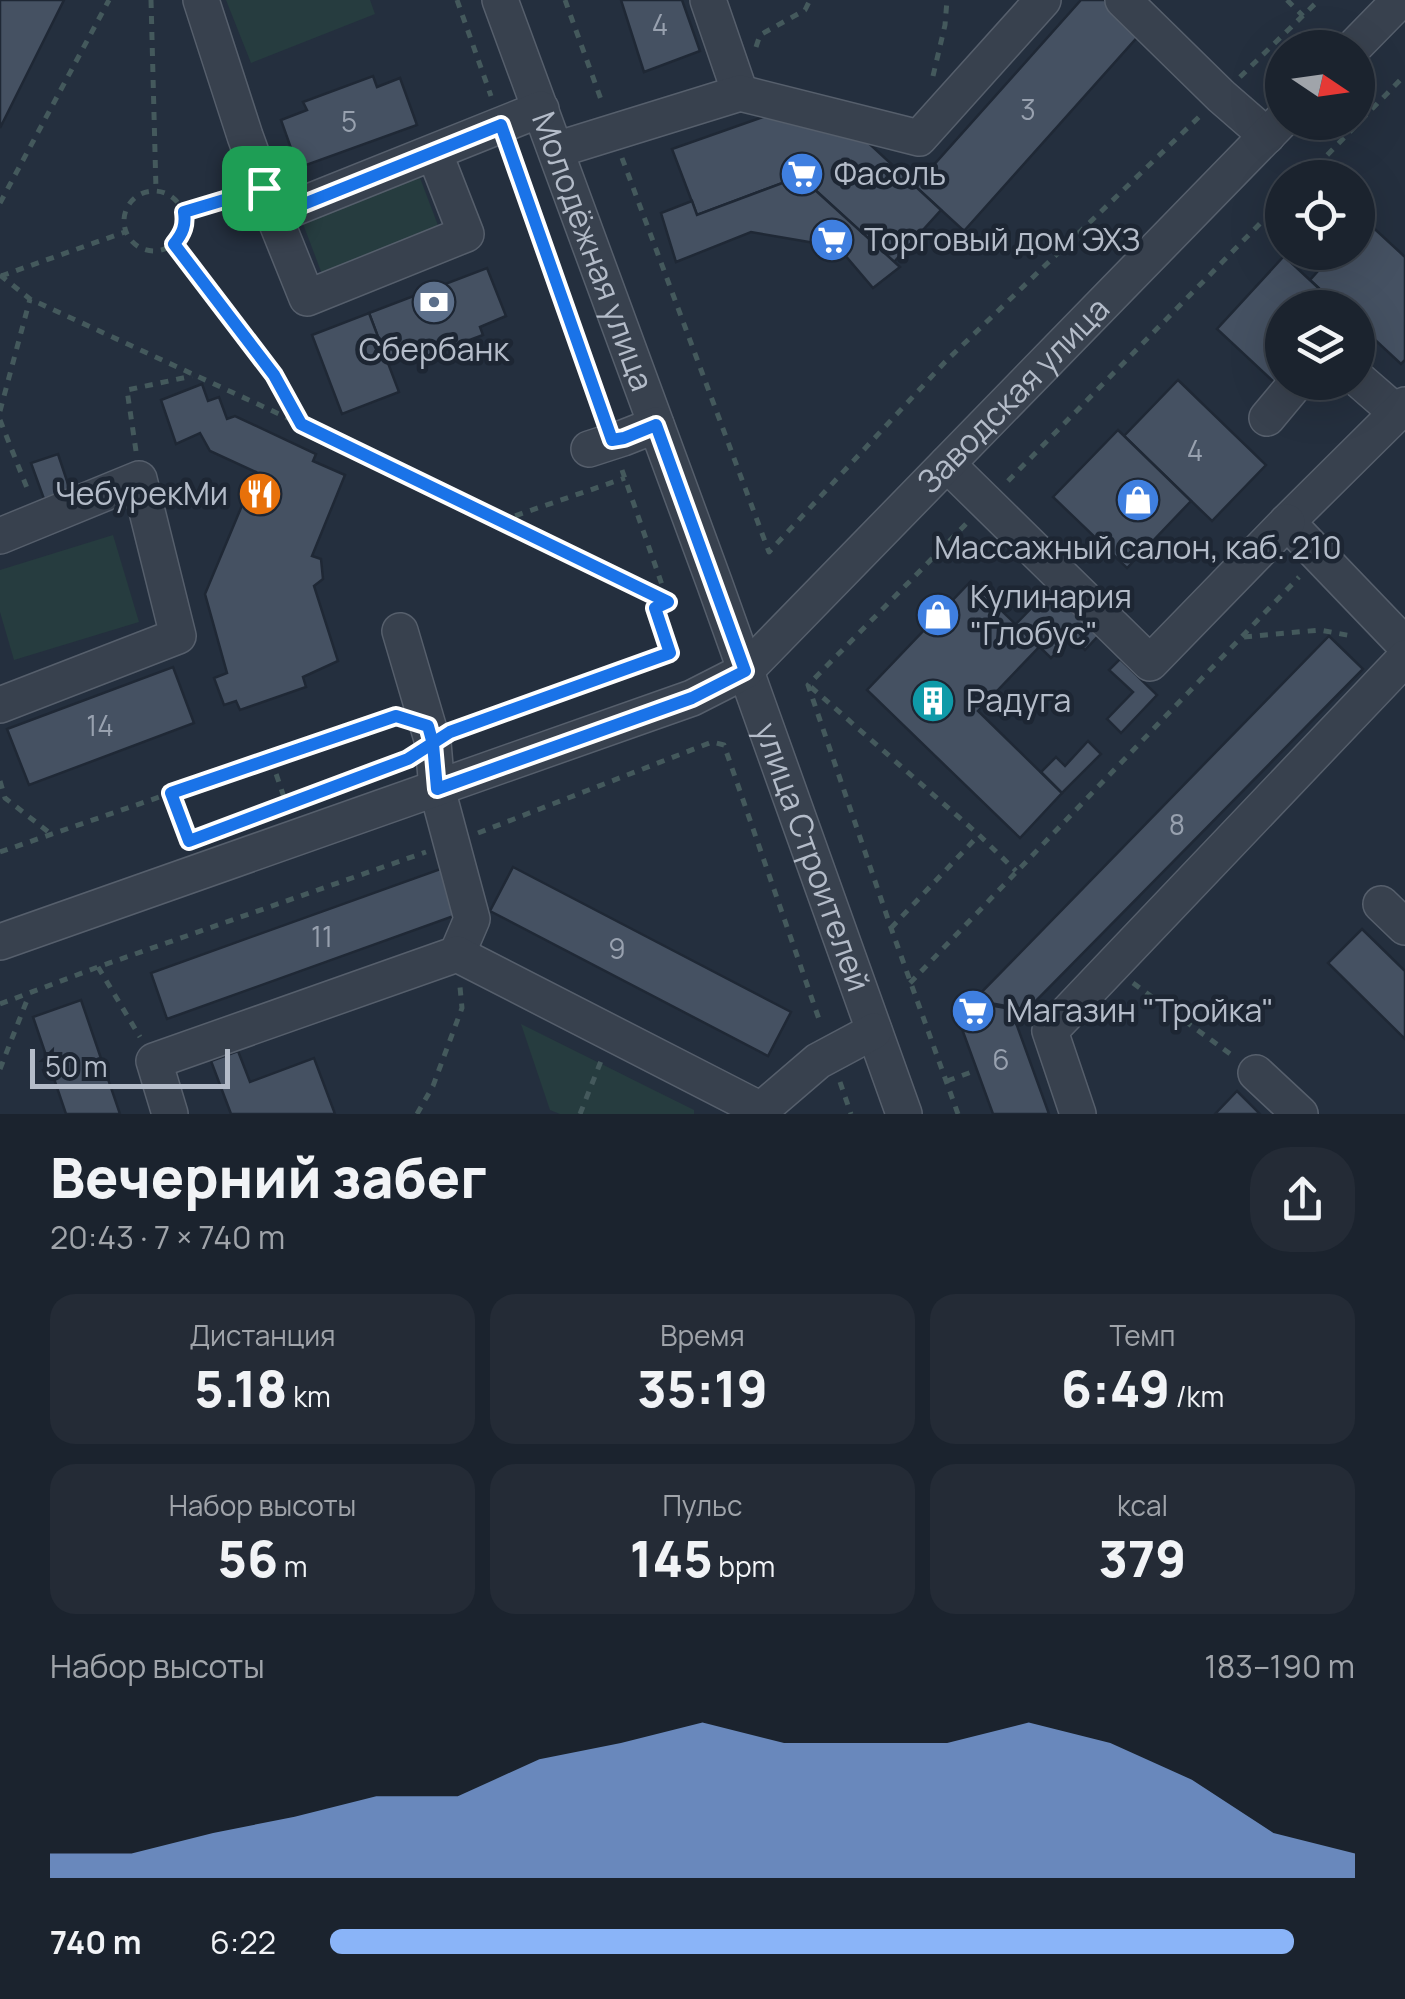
<!DOCTYPE html>
<html lang="ru">
<meta charset="utf-8">
<style>
:root{--surface:#1b232e;--page:#242b36;--text:#f1f3f6;--muted:#a0a4aa;--line:#39404a;--accent:#8ab4f8}
body{margin:0;font-family:Manrope,sans-serif;background:var(--page);color:var(--text);height:100vh;display:flex;flex-direction:column;font-size:38px;white-space:nowrap}
*{box-sizing:border-box;margin:0}
p{font-size:32px;color:var(--muted)}
.icon{flex:none;width:55px;height:55px;fill:none;stroke:currentColor;stroke-width:2;stroke-linecap:round;stroke-linejoin:round}
.map{position:relative;height:1114px;overflow:hidden}
.panel{display:flex;flex-direction:column;background:var(--surface);flex:1}
.panel>*{flex:none}
.needle{width:65px;rotate:103deg}
.controls{position:absolute;left:1265px;top:30px;display:grid;gap:20px}
.controls a{display:grid;place-items:center;width:110px;height:110px;border-radius:50%;background:var(--surface);box-shadow:0 10px 40px #0002,0 0 0 2px var(--line);font-size:50px}
.scale{position:absolute;left:30px;bottom:25px;width:200px;box-sizing:border-box;padding-left:10px;border:5px solid #b4bcc9;border-top:0;font-size:28px;line-height:35px;white-space:nowrap;color:#b4bcc9;-webkit-text-stroke:8px #1d2633;paint-order:stroke}
.pin{position:absolute;display:grid;place-items:center;width:85px;height:85px;color:#fff;margin:-42px;border-radius:20px;box-shadow:0 5px 15px #0006}
.round{display:grid;place-items:center;flex:none;width:105px;height:105px;border-radius:40px;background:var(--page)}
.summary{display:flex;align-items:center;justify-content:space-between;height:170px;padding:0 50px}
h1{font-size:55px;font-weight:800;line-height:75px}
.figures{display:grid;grid-template-columns:repeat(3,1fr);gap:15px;height:170px;padding:10px 50px}
.figures div{display:grid;align-content:center;border-radius:25px;background:var(--page);text-align:center}
.figures b{font-size:50px;font-weight:800}
.figures small{font-size:28px;font-weight:400}
.figures p{font-size:28px}
.chart{height:280px;padding:20px 50px}
.chart p{display:flex;justify-content:space-between}
.chart svg{width:100%;height:180px;margin-top:10px;fill:var(--accent);opacity:.7}
ul{padding:0 50px;list-style:none;font-size:32px}
li{display:grid;grid-template-columns:160px 120px 1fr;align-items:center;height:75px}
li i{height:25px;border-radius:12px;background:var(--accent)}
.map>svg:first-child{display:block}
.green{fill:#263c3f}
.building{fill:#455162;stroke:#1f2835;stroke-width:2.5}
.lines{fill:none;stroke-linecap:round;stroke-linejoin:round}
.minor-casing{stroke:#565f6c;stroke-width:38}
.path{stroke:#44595c;stroke-width:5;stroke-dasharray:8 8;stroke-linecap:butt}
.minor{stroke:#38414e;stroke-width:35}
.route-casing{stroke:#fff;stroke-width:20}
.route{stroke:#1a73e8;stroke-width:12}
.labels{text-anchor:middle;stroke-width:9;stroke-linejoin:round;paint-order:stroke}
.number-label{font-size:28px;fill:#98a1af}
.poi-label{font-size:32px;fill:#b4bcc9;stroke:#1d2633;text-anchor:start}
.street-label{font-size:32px;fill:#b4bcc9;stroke:#1d2633}
</style>
<div class="map">
<svg width="1405" height="1114" viewBox="0 0 1405 1114">
<rect width="100%" height="100%" fill="#242f3e"/>
<!-- green -->
<g class="green">
<path d="M 226,0 L 370,0 L 375,14 L 251,63 Z"/>
<path d="M 417,170 L 439,228 L 322,274 L 300,216 Z"/>
<path d="M 113,535 L 139,622 L 14,660 L 0,612 L 0,570 Z"/>
<path d="M 521,1024 L 694,1110 L 694,1114 L 560,1114 L 550,1110 Z"/>
</g>
<!-- building -->
<g class="building">
<path d="M 0,0 L 64,0 L 0,128 Z"/>
<path d="M 621,0 L 682,0 L 700,51 L 644,72 Z"/>
<path d="M 1081,0 L 1105,0 L 1141,33 L 964,231 L 915,186 Z"/>
<path d="M 373,76 L 377,87 L 400,78 L 417,125 L 298,168 L 281,120 L 307,110 L 303,102 Z"/>
<path d="M 780,111 L 847,123 L 941,210 L 894,262 L 814,189 L 785,182 L 697,215 L 672,149 Z"/>
<path d="M 785,182 L 814,189 L 900,267 L 873,288 L 838,247 L 751,232 L 676,262 L 661,213 L 692,201 L 697,215 Z"/>
<path d="M 1365,220 L 1405,257 L 1405,360 L 1401,364 L 1358,324 L 1358,308 L 1340,308 L 1310,280 L 1335,252 L 1358,252 L 1358,228 Z"/>
<path d="M 1284,256 L 1340,308 L 1282,308 L 1282,377 L 1276,384 L 1217,329 Z"/>
<path d="M 487,268 L 506,316 L 480,327 L 483,335 L 414,361 L 410,350 L 386,359 L 369,313 Z"/>
<path d="M 369,313 L 399,392 L 342,414 L 312,335 Z"/>
<path d="M 1178,380 L 1266,465 L 1212,521 L 1124,436 Z"/>
<path d="M 202,384 L 208,401 L 219,397 L 227,419 L 235,416 L 316,454 L 313,461 L 345,475 L 312,556 L 321,559 L 323,579 L 314,586 L 338,661 L 303,677 L 306,687 L 240,710 L 236,701 L 224,705 L 214,678 L 227,673 L 205,594 L 256,472 L 210,451 L 200,433 L 176,444 L 161,400 Z"/>
<path d="M 1118,430 L 1191,501 L 1127,568 L 1053,497 Z"/>
<path d="M 58,454 L 70,490 L 44,499 L 31,463 Z"/>
<path d="M 971,581 L 1039,647 L 978,711 L 1062,793 L 1020,838 L 867,690 Z"/>
<path d="M 1050,589 L 1098,636 L 1085,650 L 1072,637 L 1051,658 L 1016,624 Z"/>
<path d="M 1329,636 L 1363,669 L 1027,1010 L 974,1000 Z"/>
<path d="M 1120,659 L 1157,695 L 1121,733 L 1107,719 L 1133,692 L 1109,670 Z"/>
<path d="M 173,667 L 194,723 L 29,785 L 7,729 Z"/>
<path d="M 1088,741 L 1101,754 L 1062,793 L 1041,772 L 1056,757 L 1065,766 Z"/>
<path d="M 446,867 L 462,913 L 167,1019 L 151,973 Z"/>
<path d="M 513,867 L 791,1012 L 768,1056 L 490,911 Z"/>
<path d="M 1362,929 L 1405,971 L 1405,1039 L 1328,963 Z"/>
<path d="M 81,1000 L 93,1035 L 120,1114 L 66,1114 L 33,1017 Z"/>
<path d="M 972,1002 L 1011,1009 L 1049,1114 L 993,1114 L 958,1018 Z"/>
<path d="M 238,1051 L 250,1082 L 314,1058 L 335,1114 L 231,1114 L 211,1061 Z"/>
<path d="M 1237,1091 L 1260,1114 L 1215,1114 Z"/>
</g>
<g class="lines">
<!-- minor casing -->
<g class="minor-casing">
<g id="minor">
<path d="M 201,0 L 245,136 L 274,216"/>
<path id="s1" d="M 500,0 L 714,582 L 904,1114"/>
<path d="M 708,0 L 740,93"/>
<path d="M 1123,0 L 1221,96 L 1267,136"/>
<path d="M 1353,48 L 1400,0"/>
<path d="M 556,150 L 740,93 L 919,138 L 1043,0"/>
<path d="M 434,152 L 466,234 L 307,298 L 274,216 L 541,109"/>
<path d="M 1358,379 L 1397,413"/>
<path d="M 1405,405 L 1287,522 L 1405,645"/>
<path d="M 1267,418 L 1297,382"/>
<path d="M 589,449 L 623,438 L 656,425"/>
<path d="M 947,464 L 1150,663 L 1287,522"/>
<path d="M 0,536 L 139,479 L 178,636 L 0,705"/>
<path d="M 400,631 L 433,743 L 437,789 L 472,919 L 457,954"/>
<path d="M 1381,904 L 1405,927"/>
<path id="s2" d="M 0,942 L 692,698 L 745,671 L 1282,120"/>
<path d="M 1256,1073 L 1300,1114"/>
<path d="M 170,1114 L 154,1061 L 457,954 L 761,1110 L 818,1061 L 874,1031"/>
<path d="M 1078,1114 L 1050,1031 L 1405,658"/>
</g>
</g>
<!-- path -->
<g class="path">
<path d="M 151,0 L 156,190"/>
<path d="M 457,0 L 491,96"/>
<path d="M 565,0 L 603,105"/>
<path d="M 1287,0 L 1303,16"/>
<path d="M 756,47 L 760,35 L 805,10 L 810,0"/>
<path d="M 933,76 L 945,25 L 947,0"/>
<path d="M 1240,77 L 1319,0"/>
<path d="M 511,154 L 602,412"/>
<path d="M 622,158 L 769,552 L 945,362 L 1200,116"/>
<path d="M 1305,178 L 1405,75"/>
<circle cx="154" cy="221" r="30"/>
<path d="M 0,203 L 109,0"/>
<path d="M 184,212 L 234,197"/>
<path d="M 174,244 L 275,375 L 299,421"/>
<path d="M 0,275 L 30,299 L 342,443 L 450,498 L 668,602"/>
<path d="M 1,276 L 125,232"/>
<path d="M 0,411 L 30,299"/>
<path d="M 0,420 L 29,493"/>
<path d="M 136,451 L 127,390 L 192,376"/>
<path d="M 1008,481 L 1282,201"/>
<path d="M 500,521 L 625,478"/>
<path d="M 1244,637 L 1320,630 L 1352,636"/>
<path d="M 811,687 L 979,835 L 1016,871"/>
<path d="M 461,729 L 670,653 L 655,608 L 668,602 L 622,470"/>
<path d="M 271,759 L 287,806"/>
<path d="M 0,781 L 5,798 L 51,834"/>
<path d="M 171,793 L 189,841"/>
<path d="M 293,803 L 404,761"/>
<path d="M 478,833 L 712,742 L 724,745 L 821,1025"/>
<path d="M 0,852 L 394,716"/>
<path d="M 891,928 L 978,836"/>
<path d="M 98,967 L 140,1037"/>
<path d="M 910,983 L 1299,577"/>
<path d="M 1133,983 L 1233,1056"/>
<path d="M 0,1004 L 98,967 L 426,852"/>
<path d="M 0,1069 L 29,995"/>
<path d="M 947,1081 L 977,1070"/>
<path d="M 840,1082 L 851,1114"/>
<path d="M 417,1114 L 433,1086 L 462,1008 L 460,987"/>
<path d="M 580,1114 L 601,1061"/>
<path d="M 958,1114 L 891,928 L 808,685 L 966,524"/>
</g>
<!-- minor -->
<use href="#minor" class="minor"/>
</g>
<g class="lines">
<!-- route casing -->
<g class="route-casing">
<path id="route" d="M 264,188 L 184,212 C 186,225 183,233 174,244 L 274,375 L 301,424 L 668,602 L 655,608 L 670,653 L 450,732 L 408,759 L 189,841 L 171,793 L 396,716 L 428,726 L 433,744 L 437,789 L 692,698 L 745,671 L 656,425 L 624,438 L 612,440 L 501,125 L 274,216 L 264,188"/>
</g>
<!-- route -->
<use href="#route" class="route"/>
</g>
<!-- icons -->
<defs>
<g id="supermarket-disc" transform="scale(2.25)"><circle r="9.5" fill="#3f7fe0" stroke="#1d2633"/><path d="M-6-5.5h2.5l.6 2H6L4.5 2H-2.5L-4.4-4H-6ZM-1.5 3.2a1.3 1.3 0 1 0 .1 0ZM3 3.2a1.3 1.3 0 1 0 .1 0Z" fill="#fff"/></g>
<g id="bank-disc" transform="scale(2.25)"><circle r="9.5" fill="#5c6f8a" stroke="#1d2633"/><path d="M-6-4H6V4H-6ZM0-2.3a2.3 2.3 0 1 0 0 4.6a2.3 2.3 0 1 0 0-4.6Z" fill="#fff"/></g>
<g id="restaurant-disc" transform="scale(2.25)"><circle r="9.5" fill="#e8710a" stroke="#1d2633"/><path d="M-5-6h1v4h1v-4h1v4h1v-4h1v5L-1.5 .5V6h-2V.5L-5-1ZM5-6V6H3V1.5H1.5Q1.5-4 5-6Z" fill="#fff"/></g>
<g id="shop-disc" transform="scale(2.25)"><circle r="9.5" fill="#3f7fe0" stroke="#1d2633"/><path d="M-5-2.5h2.3a2.7 3.5 0 0 1 5.4 0H5L5.5 6h-11ZM-1.5-2.5h3a1.5 2.3 0 0 0-3 0Z" fill="#fff"/></g>
<g id="building-disc" transform="scale(2.25)"><circle r="9.5" fill="#0f9aa8" stroke="#1d2633"/><path d="M-4-6H4V6H1V3H-1V6H-4ZM-2.5-4.3h1.7v1.8h-1.7ZM.8-4.3h1.7v1.8H.8ZM-2.5-1h1.7V.8h-1.7ZM.8-1h1.7V.8H.8Z" fill="#fff"/></g>
</defs>
<g fill-rule="evenodd">
<use href="#supermarket-disc" x="802" y="174"/>
<use href="#supermarket-disc" x="832" y="240"/>
<use href="#bank-disc" x="434" y="302"/>
<use href="#restaurant-disc" x="260" y="494"/>
<use href="#shop-disc" x="1138" y="500"/>
<use href="#shop-disc" x="938" y="615"/>
<use href="#building-disc" x="933" y="701"/>
<use href="#supermarket-disc" x="973" y="1011"/>
</g>
<g class="labels">
<!-- number labels -->
<g class="number-label">
<text x="660" y="35">4</text>
<text x="1028" y="120">3</text>
<text x="349" y="132">5</text>
<text x="1195" y="461">4</text>
<text x="100" y="736">14</text>
<text x="1177" y="835">8</text>
<text x="322" y="947">11</text>
<text x="617" y="959">9</text>
<text x="1001" y="1070">6</text>
</g>
<!-- poi labels -->
<g class="poi-label">
<text x="834" y="185">Фасоль</text>
<text x="864" y="251">Торговый дом ЭХЗ</text>
<text x="434" y="361" text-anchor="middle">Сбербанк</text>
<text x="228" y="505" text-anchor="end">ЧебурекМи</text>
<text x="1138" y="559" text-anchor="middle">Массажный салон, каб. 210</text>
<text x="970" y="608">Кулинария<tspan x="970" dy="37">"Глобус"</tspan></text>
<text x="966" y="712">Радуга</text>
<text x="1006" y="1022">Магазин "Тройка"</text>
</g>
<!-- street labels -->
<g class="street-label">
<text dy="11" stroke="none"><textPath href="#s1" startOffset="268">Молодёжная улица</textPath></text>
<text dy="11" stroke="none"><textPath href="#s2" startOffset="1178">Заводская улица</textPath></text>
<text dy="11" stroke="none"><textPath href="#s1" startOffset="912">улица Строителей</textPath></text>
</g>
</g>
</svg>
<div class="controls">
<a><svg class="needle" viewBox="-14 -14 28 28"><path d="M0-13l5 13h-10z" fill="#e53935"/><path d="M0 13l5-13h-10z" fill="#a0a4aa"/></svg></a>
<a><svg class="icon" aria-label="locate" viewBox="0 0 24 24"><circle cx="12" cy="12" r="6"/><path d="M12 2v4M12 18v4M2 12h4M18 12h4"/></svg></a>
<a><svg class="icon" aria-label="layers" viewBox="0 0 24 24"><path d="M12 4l9 5-9 5-9-5zM3 14l9 5 9-5"/></svg></a>
</div>
<div class="scale">50 m</div>
<div class="pin" style="left:264px;top:188px;background:#1e9e55"><svg class="icon" aria-label="arrive" viewBox="0 0 24 24"><path d="M6 21V4h12l-3 4 3 4H6"/></svg></div>
</div>
<section class="panel">
<div class="summary"><div><h1>Вечерний забег</h1><p>20:43 · 7 × 740 m</p></div><a class="round"><svg class="icon" aria-label="share" viewBox="0 0 24 24"><path d="M12 15V3M7 8l5-5 5 5M5 13v7h14v-7"/></svg></a></div>
<div class="figures">
<div><p>Дистанция</p><b>5.18<small> km</small></b></div>
<div><p>Время</p><b>35:19</b></div>
<div><p>Темп</p><b>6:49<small> /km</small></b></div>
</div>
<div class="figures">
<div><p>Набор высоты</p><b>56<small> m</small></b></div>
<div><p>Пульс</p><b>145<small> bpm</small></b></div>
<div><p>kcal</p><b>379</b></div>
</div>
<div class="chart"><p><span>Набор высоты</span>183–190 m</p>
<svg viewBox="0 0 160 44" preserveAspectRatio="none"><path d="M0 44V38L10 38L20 33L30 29L40 24L50 24L60 15L70 11L80 6L90 11L100 11L110 11L120 6L130 11L140 20L150 33L160 38V44z"/></svg>
</div>
<ul>
<li><b>740 m</b>6:22<i style="width:94%"></i></li>
</ul>
</section>
